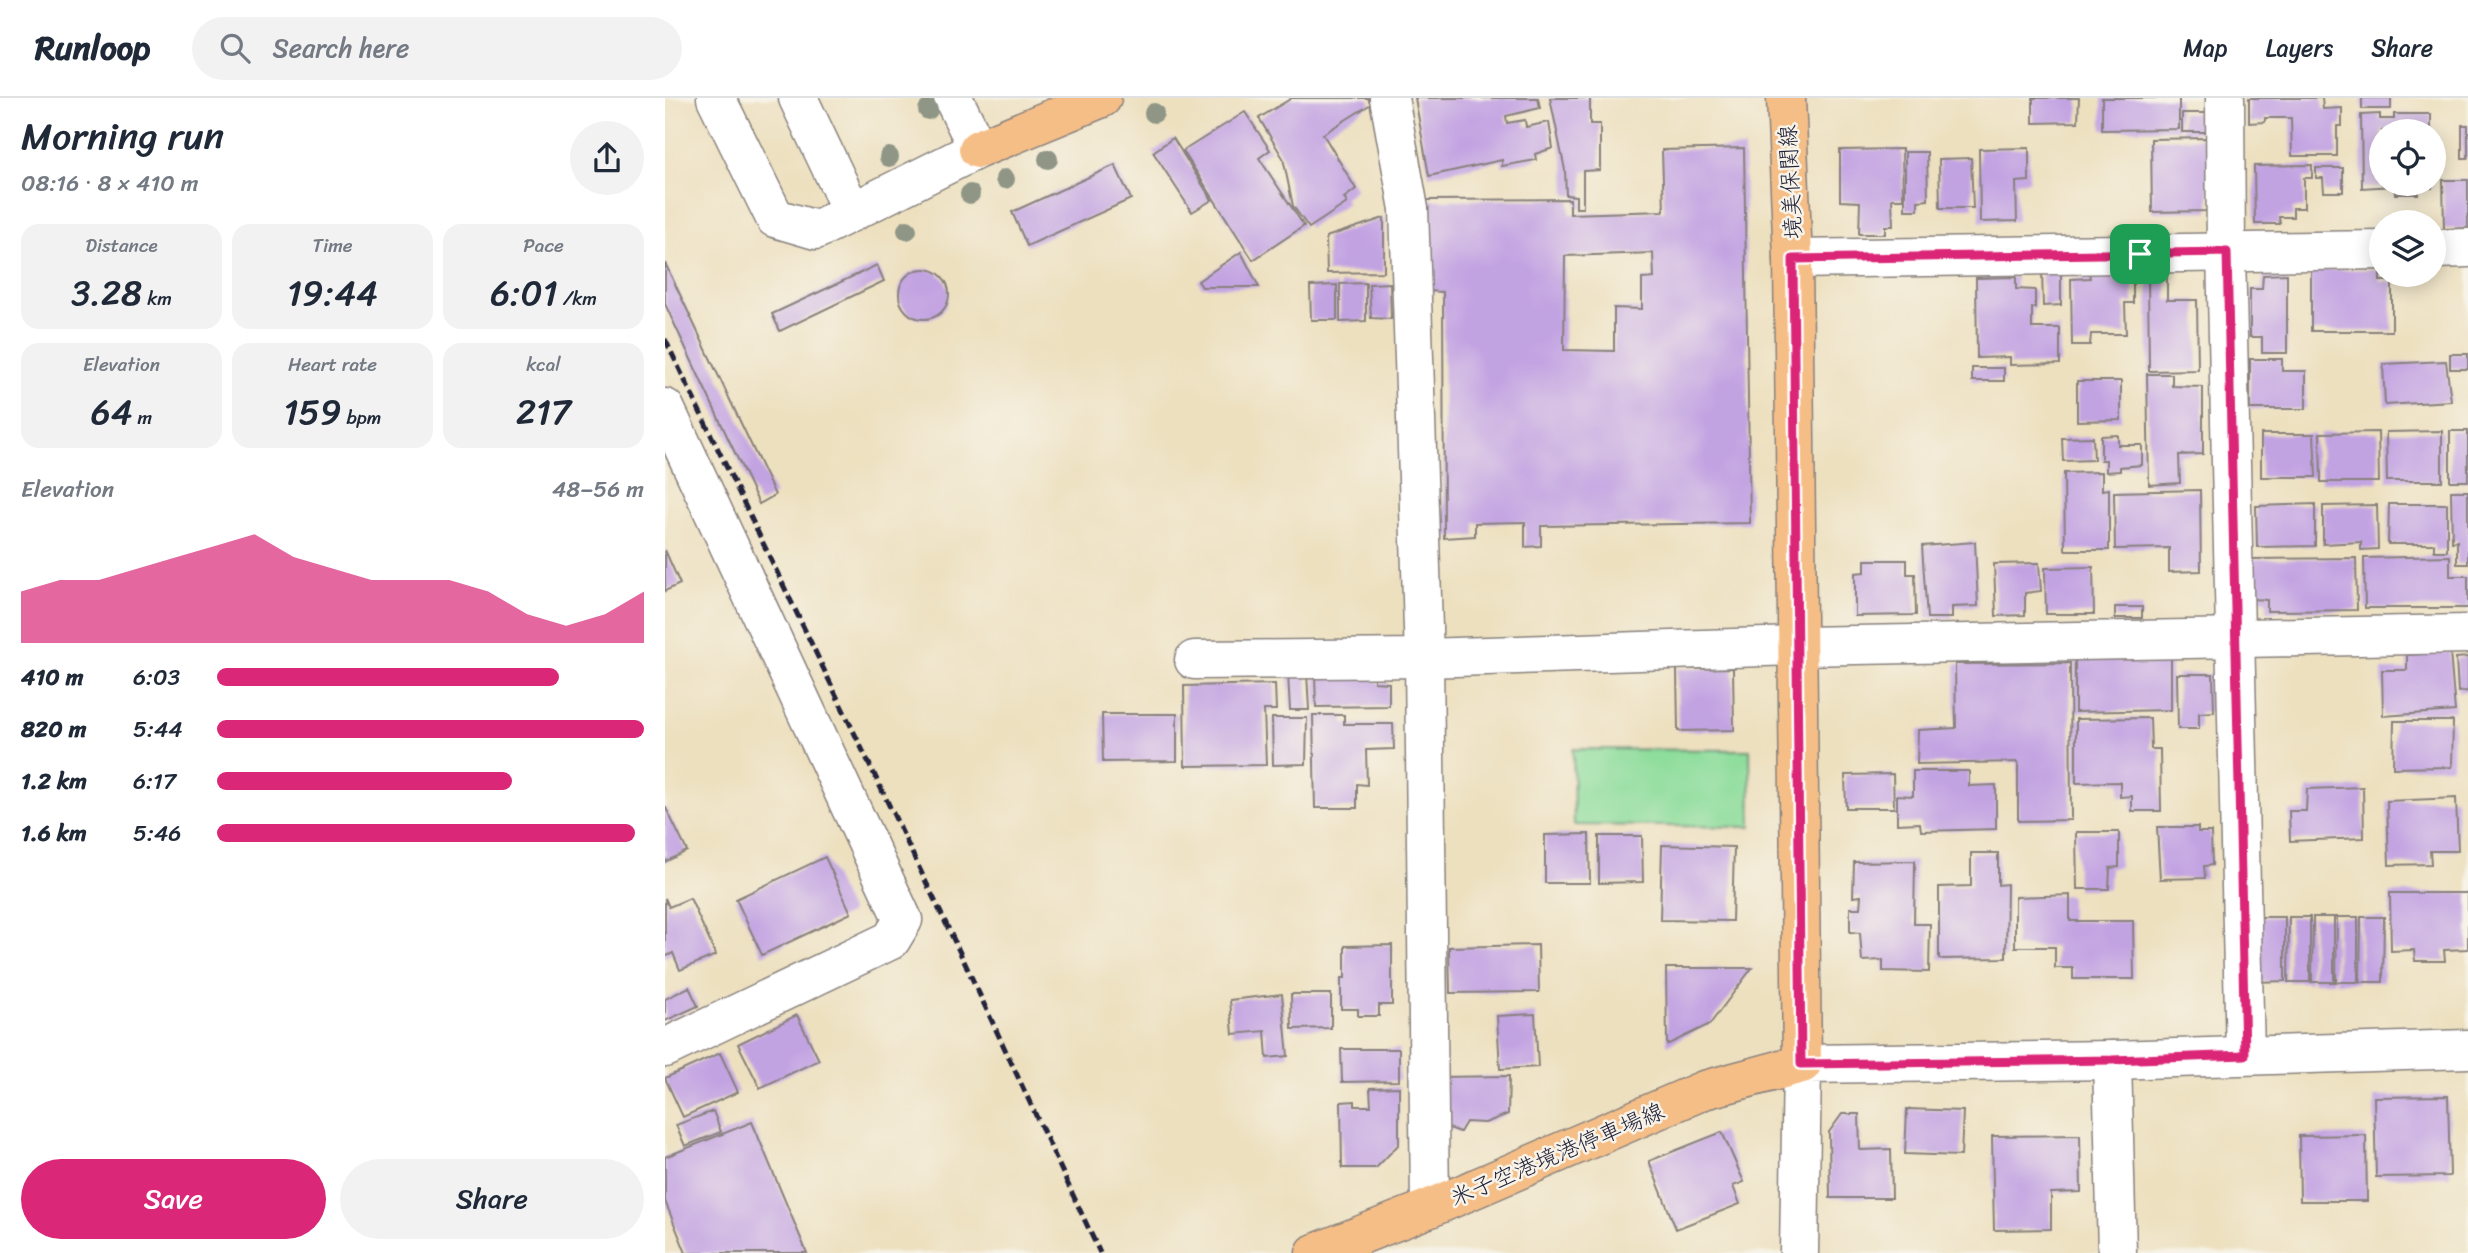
<!DOCTYPE html>
<meta charset="utf-8">
<style>
:root{--surface:#fff;--page:#f2f2f3;--text:#1f2937;--muted:#747a83;--line:#e0e1e3;--accent:#db2777}
body{margin:0;font-family:Sriracha,"Klee One",sans-serif;background:var(--page);color:var(--text);height:100vh;display:flex;flex-direction:column;font-size:26px;white-space:nowrap}
*{box-sizing:border-box;margin:0}
p{font-size:23px;color:var(--muted)}
.icon{flex:none;width:38px;height:38px;fill:none;stroke:currentColor;stroke-width:2;stroke-linecap:round;stroke-linejoin:round}
.map{position:relative;flex:1;overflow:hidden}
.panel{display:flex;flex-direction:column;background:var(--surface);width:665px}
.panel>*{flex:none}
.tools{position:absolute;left:1704px;top:21px;display:grid;gap:14px}
.tools a{display:grid;place-items:center;width:77px;height:77px;border-radius:50%;background:var(--surface);box-shadow:0 4px 18px #0003;font-size:35px}
.pin{position:absolute;display:grid;place-items:center;width:60px;height:60px;color:#fff;margin:-30px;border-radius:14px;box-shadow:0 4px 10px #0006}
.round{display:grid;place-items:center;flex:none;width:74px;height:74px;border-radius:37px;background:var(--page)}
.overview{display:flex;align-items:center;justify-content:space-between;height:119px;padding:0 21px}
h1{font-size:38px;font-weight:600;line-height:52px}
.figures{display:grid;grid-template-columns:repeat(3,1fr);gap:10px;height:119px;padding:7px 21px}
.figures div{display:grid;align-content:center;border-radius:18px;background:var(--page);text-align:center}
.figures b{font-size:35px;font-weight:600}
.figures small{font-size:19px;font-weight:400}
.figures p{font-size:19px}
.chart{height:196px;padding:14px 21px}
.chart p{display:flex;justify-content:space-between}
.chart svg{width:100%;height:126px;margin-top:7px;fill:var(--accent);opacity:.7}
.button{display:flex;gap:14px;margin-top:auto;padding:14px 21px}
.button a{flex:1;height:80px;border-radius:42px;background:var(--accent);color:#fff;font-size:28px;font-weight:600;line-height:80px;text-align:center}
.button a+a{background:var(--page);color:var(--text)}
ul{padding:0 21px;list-style:none;font-size:23px}
li{display:grid;grid-template-columns:112px 84px 1fr;align-items:center;height:52px}
li i{height:18px;border-radius:9px;background:var(--accent)}
header{display:flex;align-items:center;gap:42px;box-sizing:border-box;height:98px;padding:0 35px;background:var(--surface);border-bottom:2px solid var(--line)}
header strong{font-size:33px}
nav{display:flex;gap:38px;margin-inline-start:auto;font-size:24px}
.search{width:490px;height:63px;background:var(--page);display:flex;align-items:center;gap:18px;box-sizing:border-box;padding:0 24px;border-radius:38px;color:var(--muted);font-size:26px}
main{display:flex;flex:1;min-height:0}
.map>svg:first-child{display:block}
.green{fill:#8edd9c;stroke:#58806c;stroke-width:2}
.building{fill:#c2a3e2;fill-rule:evenodd}
.lines{fill:none;stroke-linecap:round;stroke-linejoin:round}
.minor-casing{stroke:#88817d;stroke-width:41}
.major-casing{stroke:#88817d;stroke-width:41}
.minor{stroke:#fff;stroke-width:38}
.major{stroke:#f6be87;stroke-width:38}
.rail{stroke:#22223b;stroke-width:5;stroke-dasharray:10 5;stroke-linecap:butt}
.tree{fill:#8f9686}
.route-casing{stroke:#fff;stroke-width:14}
.route{stroke:#db2777;stroke-width:9}
.labels{text-anchor:middle;stroke-width:5;stroke-linejoin:round;paint-order:stroke}
.street-label{font-size:23px;fill:#22223b;stroke:#f7f3e8}
</style>
<header>
<strong>Runloop</strong>
<div class="search"><svg class="icon" aria-label="search" viewBox="0 0 24 24"><circle cx="10" cy="10" r="6"/><path d="M15 15l6 6"/></svg>Search here</div>
<nav><a>Map</a><a>Layers</a><a>Share</a></nav>
</header>
<main>
<section class="panel">
<div class="overview"><div><h1>Morning run</h1><p>08:16 · 8 × 410 m</p></div><a class="round"><svg class="icon" aria-label="share" viewBox="0 0 24 24"><path d="M12 15V3M7 8l5-5 5 5M5 13v7h14v-7"/></svg></a></div>
<div class="figures">
<div><p>Distance</p><b>3.28<small> km</small></b></div>
<div><p>Time</p><b>19:44</b></div>
<div><p>Pace</p><b>6:01<small> /km</small></b></div>
</div>
<div class="figures">
<div><p>Elevation</p><b>64<small> m</small></b></div>
<div><p>Heart rate</p><b>159<small> bpm</small></b></div>
<div><p>kcal</p><b>217</b></div>
</div>
<div class="chart"><p><span>Elevation</span>48–56 m</p>
<svg viewBox="0 0 160 44" preserveAspectRatio="none"><path d="M0 44V26L10 22L20 22L30 18L40 14L50 10L60 6L70 14L80 18L90 22L100 22L110 22L120 26L130 34L140 38L150 34L160 26V44z"/></svg>
</div>
<ul>
<li><b>410 m</b>6:03<i style="width:80%"></i></li>
<li><b>820 m</b>5:44<i style="width:100%"></i></li>
<li><b>1.2 km</b>6:17<i style="width:69%"></i></li>
<li><b>1.6 km</b>5:46<i style="width:98%"></i></li>
</ul>
<div class="button"><a>Save</a><a>Share</a></div>
</section>
<div class="map">
<svg width="1803" height="1155" viewBox="0 0 1803 1155">
<rect width="100%" height="100%" fill="#f7f3e8"/>
<filter id="ink" filterUnits="userSpaceOnUse"><feTurbulence type="fractalNoise" baseFrequency=".0143" numOctaves="2"/><feDisplacementMap in="SourceGraphic" scale="14" xChannelSelector="R" yChannelSelector="G"/><feConvolveMatrix kernelMatrix="1 2 1 2 8 2 1 2 1" color-interpolation-filters="sRGB"/></filter>
<filter id="wash" filterUnits="userSpaceOnUse"><feTurbulence type="fractalNoise" baseFrequency=".00686" numOctaves="4" result="noise"/><feDisplacementMap in="SourceGraphic" scale="28" xChannelSelector="R" yChannelSelector="G"/><feGaussianBlur stdDeviation="1.57" result="paint"/><feColorMatrix in="noise" values="0 0 0 0 0 0 0 0 0 0 0 0 0 0 0 0 0 1.4 0 .05"/><feComposite in="paint" operator="in"/></filter>
<g filter="url(#wash)">
<rect width="100%" height="100%" fill="#ede0bf"/>
<!-- green -->
<path class="green" d="M 908,651 L 1085,652 L 1086,729 L 909,727 Z"/>
<g id="blocks">
<!-- building -->
<g class="building">
<path d="M 627,0 L 703,0 L 706,6 L 658,36 L 691,91 L 679,100 L 682,105 L 644,130 L 628,108 L 618,60 L 594,20 Z"/>
<path d="M 750,0 L 873,0 L 875,10 L 841,18 L 842,25 L 860,22 L 861,29 L 884,24 L 888,50 L 870,56 L 871,62 L 837,68 L 837,62 L 764,78 Z"/>
<path d="M 885,0 L 925,0 L 925,26 L 935,26 L 935,72 L 918,73 L 918,110 L 911,110 L 911,98 L 901,97 L 900,72 Z"/>
<path d="M 1368,0 L 1414,0 L 1413,24 L 1368,25 Z"/>
<path d="M 1437,0 L 1514,0 L 1514,31 L 1437,32 Z"/>
<path d="M 1584,0 L 1657,0 L 1658,11 L 1677,10 L 1677,28 L 1672,28 L 1672,58 L 1627,58 L 1626,20 L 1600,20 L 1600,24 L 1584,25 Z"/>
<rect x="1697" y="0" width="29" height="11"/>
<path d="M 580,14 L 605,52 L 594,60 L 639,128 L 588,162 L 518,53 Z"/>
<rect x="1517" y="15" width="29" height="19"/>
<path d="M 1715,16 L 1715,21 L 1729,21 L 1729,16 L 1766,16 L 1766,33 L 1717,33 L 1717,86 L 1767,86 L 1767,90 L 1752,90 L 1753,96 L 1730,96 L 1729,88 L 1697,90 L 1696,17 Z"/>
<rect x="1797" y="27" width="6" height="33"/>
<path d="M 508,40 L 547,102 L 527,114 L 488,54 Z"/>
<path d="M 1544,40 L 1544,113 L 1487,114 L 1486,41 Z"/>
<path d="M 1079,50 L 1085,425 L 876,428 L 876,448 L 860,449 L 860,424 L 810,425 L 810,438 L 779,440 L 778,194 L 763,193 L 762,102 L 905,101 L 905,116 L 999,113 L 997,52 ZM 988,155 L 989,180 L 977,181 L 977,211 L 949,210 L 949,253 L 899,252 L 900,158 Z"/>
<path d="M 1364,50 L 1364,83 L 1351,84 L 1352,123 L 1315,124 L 1314,51 Z"/>
<path d="M 1237,51 L 1238,101 L 1227,101 L 1228,128 L 1220,128 L 1220,136 L 1194,136 L 1195,104 L 1175,103 L 1175,52 Z"/>
<path d="M 1240,54 L 1262,54 L 1263,102 L 1253,103 L 1253,112 L 1240,112 Z"/>
<path d="M 1306,60 L 1308,110 L 1275,110 L 1274,61 Z"/>
<path d="M 450,67 L 466,101 L 362,148 L 347,114 Z"/>
<path d="M 1647,67 L 1647,80 L 1639,80 L 1639,110 L 1628,110 L 1628,119 L 1614,119 L 1615,126 L 1590,126 L 1589,68 Z"/>
<path d="M 1651,70 L 1678,70 L 1678,94 L 1659,94 L 1658,80 L 1651,80 Z"/>
<path d="M 1778,82 L 1803,82 L 1803,130 L 1779,131 Z"/>
<path d="M 719,120 L 719,174 L 662,175 L 661,139 Z"/>
<path d="M 576,154 L 594,189 L 537,189 L 533,183 Z"/>
<path d="M 0,165 L 110,397 L 94,406 L 0,206 Z"/>
<path d="M 212,167 L 219,183 L 115,233 L 107,216 Z"/>
<circle cx="259" cy="196" r="25"/>
<path d="M 1715,171 L 1715,183 L 1727,183 L 1727,233 L 1646,233 L 1646,172 Z"/>
<path d="M 1377,173 L 1396,173 L 1396,207 L 1378,208 Z"/>
<path d="M 1424,174 L 1468,174 L 1468,205 L 1460,205 L 1461,236 L 1426,236 L 1425,247 L 1407,247 L 1406,181 L 1425,180 Z"/>
<path d="M 1622,176 L 1622,255 L 1597,255 L 1597,239 L 1585,239 L 1585,191 L 1597,191 L 1598,177 Z"/>
<path d="M 1483,177 L 1502,177 L 1502,202 L 1532,202 L 1533,272 L 1484,273 Z"/>
<path d="M 1351,179 L 1351,191 L 1370,192 L 1370,210 L 1367,210 L 1367,230 L 1395,230 L 1395,266 L 1345,267 L 1345,259 L 1312,260 L 1311,180 Z"/>
<path d="M 701,185 L 701,223 L 675,224 L 675,186 Z"/>
<path d="M 725,185 L 726,221 L 706,220 L 704,186 Z"/>
<path d="M 672,187 L 672,222 L 646,222 L 645,188 Z"/>
<rect x="1785" y="256" width="18" height="15"/>
<path d="M 1585,261 L 1617,261 L 1617,273 L 1641,273 L 1641,311 L 1585,311 Z"/>
<path d="M 1781,263 L 1786,303 L 1720,307 L 1718,266 Z"/>
<rect x="1307" y="270" width="32" height="13"/>
<path d="M 1482,276 L 1507,276 L 1507,288 L 1538,289 L 1538,356 L 1514,357 L 1515,385 L 1484,387 Z"/>
<path d="M 1412,283 L 1456,283 L 1456,322 L 1412,323 Z"/>
<path d="M 1777,333 L 1777,383 L 1722,383 L 1721,334 Z"/>
<rect x="1785" y="333" width="18" height="50"/>
<path d="M 1713,334 L 1714,384 L 1656,384 L 1655,335 Z"/>
<path d="M 1596,336 L 1649,336 L 1651,379 L 1596,379 Z"/>
<path d="M 1453,337 L 1453,347 L 1477,347 L 1477,367 L 1455,369 L 1455,373 L 1441,374 L 1441,362 L 1436,362 L 1436,338 Z"/>
<path d="M 1428,339 L 1429,362 L 1398,363 L 1397,340 Z"/>
<path d="M 1437,374 L 1437,392 L 1444,391 L 1444,452 L 1400,452 L 1399,375 Z"/>
<path d="M 1535,392 L 1536,473 L 1504,474 L 1504,450 L 1450,451 L 1449,394 Z"/>
<path d="M 1786,393 L 1803,393 L 1803,466 L 1792,466 L 1792,443 L 1787,444 Z"/>
<path d="M 1650,406 L 1650,448 L 1592,449 L 1591,408 Z"/>
<path d="M 1724,406 L 1782,406 L 1782,453 L 1769,453 L 1769,446 L 1723,446 Z"/>
<path d="M 1712,407 L 1713,451 L 1696,452 L 1696,444 L 1658,446 L 1658,408 Z"/>
<path d="M 1310,444 L 1313,508 L 1287,509 L 1287,520 L 1262,520 L 1257,448 Z"/>
<path d="M 0,452 L 15,486 L 0,493 Z"/>
<path d="M 1785,458 L 1785,478 L 1803,478 L 1803,510 L 1700,510 L 1699,460 Z"/>
<path d="M 1691,460 L 1692,512 L 1602,513 L 1602,502 L 1588,501 L 1587,461 Z"/>
<path d="M 1200,462 L 1242,462 L 1242,476 L 1250,476 L 1251,517 L 1190,518 L 1190,475 L 1200,474 Z"/>
<path d="M 1374,465 L 1376,493 L 1360,495 L 1360,517 L 1331,518 L 1329,466 Z"/>
<path d="M 1428,469 L 1429,516 L 1381,516 L 1380,470 Z"/>
<rect x="1450" y="509" width="27" height="11"/>
<path d="M 1785,554 L 1790,613 L 1718,618 L 1717,572 L 1742,572 L 1742,557 Z"/>
<path d="M 1506,559 L 1506,612 L 1410,614 L 1410,561 Z"/>
<path d="M 1803,559 L 1803,593 L 1793,594 L 1791,560 Z"/>
<path d="M 1405,565 L 1406,722 L 1353,723 L 1353,664 L 1252,666 L 1253,632 L 1291,630 L 1290,566 Z"/>
<path d="M 1068,570 L 1069,632 L 1013,633 L 1012,571 Z"/>
<path d="M 709,574 L 709,584 L 724,585 L 724,608 L 651,609 L 650,576 Z"/>
<path d="M 642,575 L 644,612 L 625,612 L 623,576 Z"/>
<path d="M 1512,576 L 1548,576 L 1549,614 L 1534,615 L 1534,631 L 1513,631 Z"/>
<path d="M 610,586 L 611,612 L 599,612 L 601,667 L 520,668 L 519,588 Z"/>
<path d="M 437,616 L 512,616 L 512,663 L 438,664 Z"/>
<path d="M 648,617 L 679,617 L 679,626 L 728,626 L 729,651 L 701,652 L 702,687 L 692,686 L 692,710 L 650,710 Z"/>
<path d="M 607,620 L 642,620 L 641,666 L 608,667 Z"/>
<path d="M 1485,620 L 1486,651 L 1495,651 L 1496,713 L 1467,713 L 1467,698 L 1455,699 L 1455,684 L 1411,685 L 1411,621 Z"/>
<path d="M 1729,623 L 1788,623 L 1787,669 L 1728,670 Z"/>
<path d="M 1248,673 L 1304,673 L 1304,688 L 1331,687 L 1331,731 L 1256,733 L 1255,725 L 1232,726 L 1232,697 L 1248,698 Z"/>
<path d="M 1228,676 L 1229,710 L 1181,710 L 1180,677 Z"/>
<path d="M 1698,689 L 1699,740 L 1625,743 L 1624,713 L 1641,713 L 1642,691 Z"/>
<path d="M 1791,700 L 1793,753 L 1765,753 L 1766,766 L 1724,767 L 1722,703 Z"/>
<path d="M 0,708 L 22,753 L 0,764 Z"/>
<path d="M 1492,729 L 1533,729 L 1533,734 L 1546,734 L 1547,767 L 1539,768 L 1540,780 L 1495,781 Z"/>
<path d="M 1411,734 L 1454,734 L 1454,769 L 1445,770 L 1444,791 L 1412,791 Z"/>
<path d="M 924,736 L 925,785 L 880,785 L 880,737 Z"/>
<path d="M 934,738 L 977,738 L 978,784 L 934,785 Z"/>
<path d="M 997,747 L 1069,749 L 1067,823 L 995,822 Z"/>
<path d="M 1306,755 L 1333,755 L 1333,787 L 1342,786 L 1341,860 L 1274,861 L 1274,789 L 1306,788 Z"/>
<path d="M 160,759 L 186,815 L 97,857 L 71,801 Z"/>
<path d="M 1250,763 L 1249,826 L 1265,826 L 1264,874 L 1218,873 L 1218,862 L 1197,863 L 1195,835 L 1185,834 L 1185,810 L 1195,810 L 1196,798 L 1188,799 L 1189,764 Z"/>
<path d="M 1725,795 L 1803,795 L 1803,851 L 1779,852 L 1780,863 L 1750,863 L 1749,852 L 1726,853 Z"/>
<path d="M 1405,797 L 1405,823 L 1468,823 L 1469,881 L 1408,881 L 1408,870 L 1390,870 L 1390,849 L 1350,849 L 1350,799 Z"/>
<path d="M 0,800 L 4,809 L 25,800 L 51,857 L 15,872 L 8,855 L 0,859 Z"/>
<path d="M 1591,819 L 1620,819 L 1620,883 L 1591,884 Z"/>
<path d="M 1624,819 L 1645,819 L 1645,884 L 1623,884 Z"/>
<path d="M 1648,819 L 1669,819 L 1669,884 L 1647,884 Z"/>
<path d="M 1672,819 L 1693,819 L 1693,884 L 1671,884 Z"/>
<path d="M 1696,819 L 1719,819 L 1718,884 L 1695,884 Z"/>
<path d="M 727,847 L 727,907 L 714,907 L 714,918 L 693,918 L 693,911 L 676,911 L 676,880 L 680,880 L 680,848 Z"/>
<path d="M 873,847 L 874,894 L 785,895 L 784,849 Z"/>
<path d="M 1001,870 L 1087,870 L 1045,926 L 1002,947 Z"/>
<path d="M 24,889 L 33,908 L 0,923 L 0,901 Z"/>
<path d="M 617,896 L 623,958 L 602,960 L 600,933 L 568,936 L 565,902 Z"/>
<path d="M 626,896 L 666,896 L 666,930 L 627,931 Z"/>
<path d="M 870,916 L 873,969 L 835,971 L 832,918 Z"/>
<path d="M 132,917 L 154,962 L 95,990 L 73,946 Z"/>
<path d="M 676,951 L 734,951 L 734,983 L 677,984 Z"/>
<path d="M 55,955 L 73,994 L 18,1019 L 0,980 Z"/>
<path d="M 844,978 L 843,1016 L 820,1025 L 801,1024 L 795,1034 L 776,1027 L 775,979 Z"/>
<path d="M 734,989 L 734,1046 L 711,1070 L 677,1070 L 676,1004 L 690,1003 L 690,1008 L 706,1008 L 705,990 Z"/>
<path d="M 1783,998 L 1785,1078 L 1711,1079 L 1709,999 Z"/>
<path d="M 1242,1011 L 1298,1013 L 1296,1058 L 1240,1056 Z"/>
<path d="M 48,1013 L 56,1034 L 20,1048 L 11,1027 Z"/>
<path d="M 1177,1016 L 1194,1016 L 1195,1052 L 1226,1051 L 1227,1100 L 1165,1100 L 1164,1034 Z"/>
<path d="M 87,1024 L 142,1155 L 21,1155 L 0,1103 L 0,1059 Z"/>
<path d="M 1057,1034 L 1079,1084 L 1068,1088 L 1075,1106 L 1011,1131 L 984,1063 Z"/>
<path d="M 1415,1037 L 1416,1094 L 1386,1095 L 1386,1131 L 1329,1132 L 1327,1038 Z"/>
<path d="M 1701,1037 L 1702,1103 L 1635,1103 L 1634,1038 Z"/>
</g>
</g>
</g>
<g filter="url(#ink)">
<use href="#blocks" fill-opacity="0" stroke="#88817d" stroke-width="2"/>
<g class="lines">
<!-- minor casing -->
<g class="minor-casing">
<g id="minor">
<path d="M 51,0 L 110,120 L 151,132 L 313,51 L 288,0"/>
<path d="M 133,0 L 187,114"/>
<path d="M 724,0 L 744,111 L 759,560 L 765,1110"/>
<path d="M 1560,0 L 1561,154 L 1580,957"/>
<path d="M 1769,151 L 1803,150"/>
<path d="M 1128,161 L 1717,152"/>
<path d="M 0,310 L 238,822 L 226,842 L 0,950"/>
<path d="M 529,562 L 759,560 L 1133,548 L 1803,536"/>
<path d="M 1447,962 L 1452,1155"/>
<path d="M 1134,1155 L 1137,966 L 1447,962 L 1803,951"/>
</g>
</g>
<!-- major casing -->
<g class="major-casing">
<g id="major">
<path d="M 313,51 L 437,0"/>
<path d="M 650,1155 L 765,1110 L 1039,992 L 1137,966 L 1128,161 L 1121,0"/>
</g>
</g>
<!-- minor -->
<use href="#minor" class="minor"/>
<!-- major -->
<use href="#major" class="major"/>
<!-- rail -->
<path class="rail" d="M 0,241 L 298,861 L 435,1155"/>
</g>
<!-- trees -->
<g class="tree">
<circle cx="263" cy="12" r="10"/>
<circle cx="489" cy="15" r="10"/>
<circle cx="224" cy="59" r="10"/>
<circle cx="383" cy="61" r="10"/>
<circle cx="340" cy="81" r="10"/>
<circle cx="305" cy="96" r="10"/>
<circle cx="242" cy="132" r="10"/>
</g>
</g>
<g class="lines" filter="url(#ink)">
<!-- route casing -->
<g class="route-casing">
<path id="route" d="M 1562,154 L 1580,957 L 1447,962 L 1136,966 L 1128,161 Z"/>
</g>
<!-- route -->
<use href="#route" class="route"/>
</g>
<g class="labels">
<!-- street labels -->
<g class="street-label">
<text transform="translate(1125 84) rotate(-93)" y="8">境美保関線</text>
<text transform="translate(892 1056) rotate(-23)" y="8">米子空港境港停車場線</text>
</g>
</g>
</svg>
<div class="tools">
<a><svg class="icon" aria-label="locate" viewBox="0 0 24 24"><circle cx="12" cy="12" r="6"/><path d="M12 2v4M12 18v4M2 12h4M18 12h4"/></svg></a>
<a><svg class="icon" aria-label="layers" viewBox="0 0 24 24"><path d="M12 4l9 5-9 5-9-5zM3 14l9 5 9-5"/></svg></a>
</div>
<div class="pin" style="left:1475px;top:156px;background:#1e9e55"><svg class="icon" aria-label="arrive" viewBox="0 0 24 24"><path d="M6 21V4h12l-3 4 3 4H6"/></svg></div>
</div>
</main>
